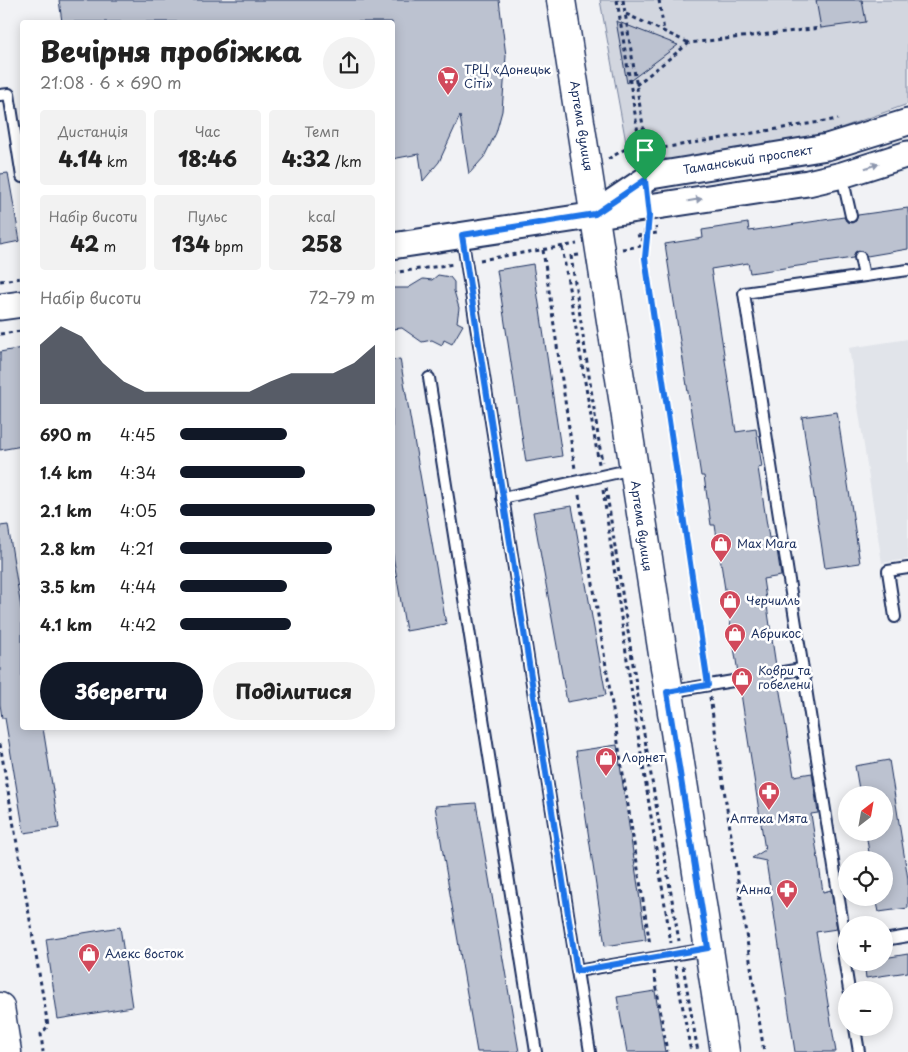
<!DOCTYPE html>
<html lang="uk">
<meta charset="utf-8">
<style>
:root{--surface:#fff;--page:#f2f2f2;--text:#222;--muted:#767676;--accent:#111827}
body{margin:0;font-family:"Playpen Sans",sans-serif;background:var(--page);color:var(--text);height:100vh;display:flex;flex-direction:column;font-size:19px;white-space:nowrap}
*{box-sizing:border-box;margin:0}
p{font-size:16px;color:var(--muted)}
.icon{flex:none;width:28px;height:28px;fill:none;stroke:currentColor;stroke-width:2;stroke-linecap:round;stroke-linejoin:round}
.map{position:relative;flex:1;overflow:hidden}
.sheet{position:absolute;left:20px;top:20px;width:375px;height:710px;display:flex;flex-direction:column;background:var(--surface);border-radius:5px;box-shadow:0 2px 12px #0003}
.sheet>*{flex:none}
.needle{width:32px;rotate:31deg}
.buttons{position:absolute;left:838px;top:786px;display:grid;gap:10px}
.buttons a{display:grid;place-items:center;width:55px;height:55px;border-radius:50%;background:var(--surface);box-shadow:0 2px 12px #0003;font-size:25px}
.pin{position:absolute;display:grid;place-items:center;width:42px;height:42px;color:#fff;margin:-51px -21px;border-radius:50% 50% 50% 0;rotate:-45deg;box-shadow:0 0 5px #0007}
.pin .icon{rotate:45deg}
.round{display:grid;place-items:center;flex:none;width:52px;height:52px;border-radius:26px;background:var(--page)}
.headline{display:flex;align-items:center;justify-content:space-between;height:85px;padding:0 20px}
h1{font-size:28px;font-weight:800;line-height:38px}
.metrics{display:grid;grid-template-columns:repeat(3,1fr);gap:8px;height:85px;padding:5px 20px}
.metrics div{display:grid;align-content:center;border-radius:5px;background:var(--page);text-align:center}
.metrics b{font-size:21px;font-weight:800}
.metrics small{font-size:14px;font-weight:400}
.metrics p{font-size:14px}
.chart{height:140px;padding:10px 20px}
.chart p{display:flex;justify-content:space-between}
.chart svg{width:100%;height:90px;margin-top:5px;fill:var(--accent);opacity:.7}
.action{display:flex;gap:10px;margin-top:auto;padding:10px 20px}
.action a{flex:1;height:58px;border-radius:30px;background:var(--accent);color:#fff;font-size:20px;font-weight:800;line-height:58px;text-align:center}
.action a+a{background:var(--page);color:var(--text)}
ul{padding:0 20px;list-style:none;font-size:16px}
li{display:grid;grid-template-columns:80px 60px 1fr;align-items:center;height:38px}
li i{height:12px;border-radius:6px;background:var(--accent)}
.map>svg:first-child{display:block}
.built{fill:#e1e4ea}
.green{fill:#d2d6df;stroke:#76829e}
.building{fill:#bcc2d0;stroke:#1b2f5e}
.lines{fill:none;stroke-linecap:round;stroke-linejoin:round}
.service-casing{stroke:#1b2f5e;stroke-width:14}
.tertiary-casing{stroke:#1b2f5e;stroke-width:29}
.primary-casing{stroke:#1b2f5e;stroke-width:31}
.path{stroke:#1b2f5e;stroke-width:3;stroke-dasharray:4 4;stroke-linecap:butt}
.service{stroke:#fff;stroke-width:10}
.tertiary{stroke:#fff;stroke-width:25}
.primary{stroke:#fff;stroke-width:28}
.oneway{fill:#8d97ae}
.route-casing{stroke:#fff;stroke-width:10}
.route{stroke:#1a73e8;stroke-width:6}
.labels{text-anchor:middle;stroke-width:5;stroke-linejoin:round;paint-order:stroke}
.poi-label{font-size:12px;fill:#1b2f5e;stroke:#fff;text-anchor:start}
.street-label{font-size:12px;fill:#1b2f5e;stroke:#fff}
</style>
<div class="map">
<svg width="908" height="1052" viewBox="0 0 908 1052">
<rect width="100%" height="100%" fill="#f1f2f5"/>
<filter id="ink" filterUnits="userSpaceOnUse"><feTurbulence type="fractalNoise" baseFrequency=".02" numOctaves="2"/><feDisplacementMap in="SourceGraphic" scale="10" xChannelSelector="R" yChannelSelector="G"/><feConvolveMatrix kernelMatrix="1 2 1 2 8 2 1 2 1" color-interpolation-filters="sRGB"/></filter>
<g filter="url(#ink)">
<!-- built -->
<path class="built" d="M 908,339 L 908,559 L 882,563 L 849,348 Z"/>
<!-- green -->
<path class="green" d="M 600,0 L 908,0 L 908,104 L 818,136 L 790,143 L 671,160 L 627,148 Z"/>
<!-- building -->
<g class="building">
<path d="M 59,0 L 499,0 L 506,56 L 502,111 L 496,133 L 484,157 L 469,174 L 460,116 L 439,162 L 423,181 L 419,154 L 392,159 L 392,22 L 62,22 Z"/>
<path d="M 816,0 L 862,0 L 866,22 L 821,28 Z"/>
<path d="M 616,21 L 678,45 L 627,83 Z"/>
<path d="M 8,173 L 20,241 L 0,245 L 0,174 Z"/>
<path d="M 908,208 L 908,249 L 867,256 L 859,250 L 855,252 L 853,258 L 750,273 L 748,263 L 711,269 L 736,432 L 756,429 L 762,467 L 758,468 L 769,538 L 775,537 L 781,576 L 763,579 L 776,666 L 771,670 L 770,675 L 774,679 L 778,680 L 794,776 L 812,773 L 818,813 L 811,814 L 823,892 L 831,890 L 837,929 L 816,932 L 836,1052 L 795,1052 L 766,861 L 752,858 L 765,850 L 740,687 L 746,679 L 744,675 L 738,673 L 715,525 L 711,525 L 704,476 L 701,476 L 665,244 L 703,238 L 702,230 L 748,223 L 749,231 L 844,217 L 846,221 L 852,223 L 856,221 L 858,215 Z"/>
<path d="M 533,264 L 562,456 L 526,462 L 497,270 Z"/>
<path d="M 438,275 L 450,277 L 454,282 L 454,291 L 459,308 L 457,322 L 463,325 L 452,344 L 444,340 L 442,345 L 432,340 L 422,342 L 402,328 L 392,329 L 392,288 L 408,288 L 423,279 L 432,280 Z"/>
<path d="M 22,348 L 22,446 L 0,450 L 0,352 Z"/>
<path d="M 400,359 L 446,624 L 406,631 L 392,550 L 392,360 Z"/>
<path d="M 837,412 L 860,563 L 825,568 L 802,417 Z"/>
<path d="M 572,506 L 606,695 L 567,702 L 533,512 Z"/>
<path d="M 8,525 L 22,614 L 22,728 L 43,728 L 59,828 L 24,833 L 5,718 L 2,718 L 0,704 L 0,526 Z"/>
<path d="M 617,745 L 646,940 L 605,946 L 576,751 Z"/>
<path d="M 889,760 L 908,879 L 908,908 L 879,912 L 876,898 L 884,898 L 884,860 L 870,860 L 866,832 L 884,832 L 884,795 L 860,795 L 855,766 Z"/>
<path d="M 476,803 L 519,1052 L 477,1052 L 435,806 Z"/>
<path d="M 120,927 L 132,1007 L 58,1019 L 46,939 Z"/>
<path d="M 908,954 L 908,972 L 866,978 L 864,962 L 884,962 L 884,958 Z"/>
<path d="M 655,991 L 665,1052 L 627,1052 L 617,997 Z"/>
</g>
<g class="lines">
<!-- service casing -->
<g class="service-casing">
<g id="service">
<path d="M 0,95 L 9,94 L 22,177"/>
<path d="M 842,176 L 851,216"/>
<path d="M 462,236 L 577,971 L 707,949"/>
<path d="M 860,257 L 864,276"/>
<path d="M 429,378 L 536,1052"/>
<path d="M 502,498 L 633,469"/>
<path d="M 895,617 L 888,571 L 908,568"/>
<path d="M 777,673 L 801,669"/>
<path d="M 668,692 L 739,680"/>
<path d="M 884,940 L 908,936"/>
<path d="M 846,944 L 744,293 L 908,270"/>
<path d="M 846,946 L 842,946 L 849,990"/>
<path d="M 577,971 L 590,1052"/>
<path d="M 855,1028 L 859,1052"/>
</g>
</g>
<!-- tertiary casing -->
<g class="tertiary-casing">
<g id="tertiary">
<path d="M 599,211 L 651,176 L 827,147 L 908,122"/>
<path d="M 392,246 L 808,183 L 842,175 L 908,154"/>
<path d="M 0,307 L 22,304"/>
</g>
</g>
<!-- primary casing -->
<g class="primary-casing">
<g id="primary">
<path d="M 561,0 C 616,351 668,702 725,1052"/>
<path d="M 0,1007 L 7,1052"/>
</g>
</g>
<!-- path -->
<g class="path">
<path d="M 617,0 L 642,158"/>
<path d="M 623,0 L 647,151"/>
<path d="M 659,0 L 664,31"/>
<path d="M 626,14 L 689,43"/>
<path d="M 636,85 L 689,43 L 821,28"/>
<path d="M 632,153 L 838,119"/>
<path d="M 608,159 L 627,148"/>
<path d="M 648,229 L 645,258 L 707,673"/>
<path d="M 637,236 L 657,233 L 656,227"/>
<path d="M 562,247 L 599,464"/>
<path d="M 622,249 L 641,246 L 645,230"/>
<path d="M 543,250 L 575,469"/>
<path d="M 579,255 L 571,256 L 602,462"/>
<path d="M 480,260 L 577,244"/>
<path d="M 392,273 L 454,264"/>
<path d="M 0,281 L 22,278"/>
<path d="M 0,334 L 22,331"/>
<path d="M 606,488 L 640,710 L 679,941"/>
<path d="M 603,490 L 634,709 L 671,943"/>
<path d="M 579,495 L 650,945"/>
<path d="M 710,697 L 764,1052"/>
<path d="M 0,744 L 48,1026 L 41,1034 L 43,1052"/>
<path d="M 675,966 L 691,1052"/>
<path d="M 683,966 L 698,1052"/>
<path d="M 654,971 L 667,1052"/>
</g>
<!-- service -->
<use href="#service" class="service"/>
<!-- tertiary -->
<use href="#tertiary" class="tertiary"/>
<!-- primary -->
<use href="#primary" class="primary"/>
</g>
<!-- one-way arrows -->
<defs><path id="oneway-solid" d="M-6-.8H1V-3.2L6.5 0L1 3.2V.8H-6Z" transform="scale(1.25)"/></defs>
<g class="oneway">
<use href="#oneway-solid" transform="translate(872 166) rotate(-18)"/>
<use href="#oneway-solid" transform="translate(695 200) rotate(-9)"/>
</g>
</g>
<g class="lines" filter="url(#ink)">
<!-- route casing -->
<g class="route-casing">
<path id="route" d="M 645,180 L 649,216 L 645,258 L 708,685 L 667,692 L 708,948 L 577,971 L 462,235 L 595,214 Z"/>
</g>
<!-- route -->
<use href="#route" class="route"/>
</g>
<!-- icons -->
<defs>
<g id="supermarket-pin" transform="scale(1.125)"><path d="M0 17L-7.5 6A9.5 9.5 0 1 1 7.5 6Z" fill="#d1495b" stroke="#fff"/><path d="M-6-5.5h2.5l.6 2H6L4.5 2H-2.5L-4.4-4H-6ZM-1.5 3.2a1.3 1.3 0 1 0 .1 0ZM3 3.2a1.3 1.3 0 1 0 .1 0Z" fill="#fff"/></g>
<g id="shop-pin" transform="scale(1.125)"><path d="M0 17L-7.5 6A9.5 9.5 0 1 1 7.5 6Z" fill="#d1495b" stroke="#fff"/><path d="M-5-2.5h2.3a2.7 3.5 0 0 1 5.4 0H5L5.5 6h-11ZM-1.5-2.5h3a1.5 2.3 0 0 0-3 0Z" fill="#fff"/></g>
<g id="pharmacy-pin" transform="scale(1.125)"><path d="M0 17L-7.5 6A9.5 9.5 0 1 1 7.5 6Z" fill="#d1495b" stroke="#fff"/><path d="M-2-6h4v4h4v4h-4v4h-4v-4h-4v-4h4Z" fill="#fff"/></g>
</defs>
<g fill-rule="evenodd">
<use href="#supermarket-pin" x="448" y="77"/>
<use href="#shop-pin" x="721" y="544"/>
<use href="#shop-pin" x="730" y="601"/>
<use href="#shop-pin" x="735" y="634"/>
<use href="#shop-pin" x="742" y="678"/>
<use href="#shop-pin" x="606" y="758"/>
<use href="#pharmacy-pin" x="769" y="792"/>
<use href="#pharmacy-pin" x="787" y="890"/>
<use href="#shop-pin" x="89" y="954"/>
</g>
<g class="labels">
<!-- poi labels -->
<g class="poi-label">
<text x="464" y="74">ТРЦ «Донецьк<tspan x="464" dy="14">Сіті»</tspan></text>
<text x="737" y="548">Max Mara</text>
<text x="746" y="605">Черчилль</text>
<text x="751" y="638">Абрикос</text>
<text x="758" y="675">Коври та<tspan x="758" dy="14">гобелени</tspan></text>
<text x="622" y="762">Лорнет</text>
<text x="769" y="823" text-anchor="middle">Аптека Мята</text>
<text x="771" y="894" text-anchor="end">Анна</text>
<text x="105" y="958">Алекс восток</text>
</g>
<!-- street labels -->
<g class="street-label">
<text transform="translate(581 126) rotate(81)" y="4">Артема вулиця</text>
<text transform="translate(748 160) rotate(-9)" y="4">Таманський проспект</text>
<text transform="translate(641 526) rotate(82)" y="4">Артема вулиця</text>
</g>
</g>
</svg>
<div class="buttons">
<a><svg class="needle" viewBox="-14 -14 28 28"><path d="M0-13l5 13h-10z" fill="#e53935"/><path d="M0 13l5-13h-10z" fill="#767676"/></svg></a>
<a><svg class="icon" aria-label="locate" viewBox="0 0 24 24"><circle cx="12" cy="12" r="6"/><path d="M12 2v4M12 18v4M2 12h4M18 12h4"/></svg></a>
<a>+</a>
<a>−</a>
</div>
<div class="pin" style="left:645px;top:180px;background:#1e9e55"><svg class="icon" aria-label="arrive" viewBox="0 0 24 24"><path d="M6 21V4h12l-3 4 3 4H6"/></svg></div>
<section class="sheet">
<div class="headline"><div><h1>Вечірня пробіжка</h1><p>21:08 · 6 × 690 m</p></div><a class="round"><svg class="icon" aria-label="share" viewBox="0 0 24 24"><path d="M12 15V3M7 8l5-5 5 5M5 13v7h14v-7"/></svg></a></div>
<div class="metrics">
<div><p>Дистанція</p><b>4.14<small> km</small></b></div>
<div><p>Час</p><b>18:46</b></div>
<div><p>Темп</p><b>4:32<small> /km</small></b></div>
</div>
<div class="metrics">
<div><p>Набір висоти</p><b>42<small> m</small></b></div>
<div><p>Пульс</p><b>134<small> bpm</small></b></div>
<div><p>kcal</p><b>258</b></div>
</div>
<div class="chart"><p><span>Набір висоти</span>72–79 m</p>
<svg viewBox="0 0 160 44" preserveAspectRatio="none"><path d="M0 44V15L10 6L20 11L30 24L40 33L50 38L60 38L70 38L80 38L90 38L100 38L110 33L120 29L130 29L140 29L150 24L160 15V44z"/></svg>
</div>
<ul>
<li><b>690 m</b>4:45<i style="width:55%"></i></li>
<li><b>1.4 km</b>4:34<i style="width:64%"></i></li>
<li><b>2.1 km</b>4:05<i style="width:100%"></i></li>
<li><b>2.8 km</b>4:21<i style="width:78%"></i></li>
<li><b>3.5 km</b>4:44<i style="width:55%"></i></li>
<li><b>4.1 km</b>4:42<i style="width:57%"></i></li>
</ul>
<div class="action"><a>Зберегти</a><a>Поділитися</a></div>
</section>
</div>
